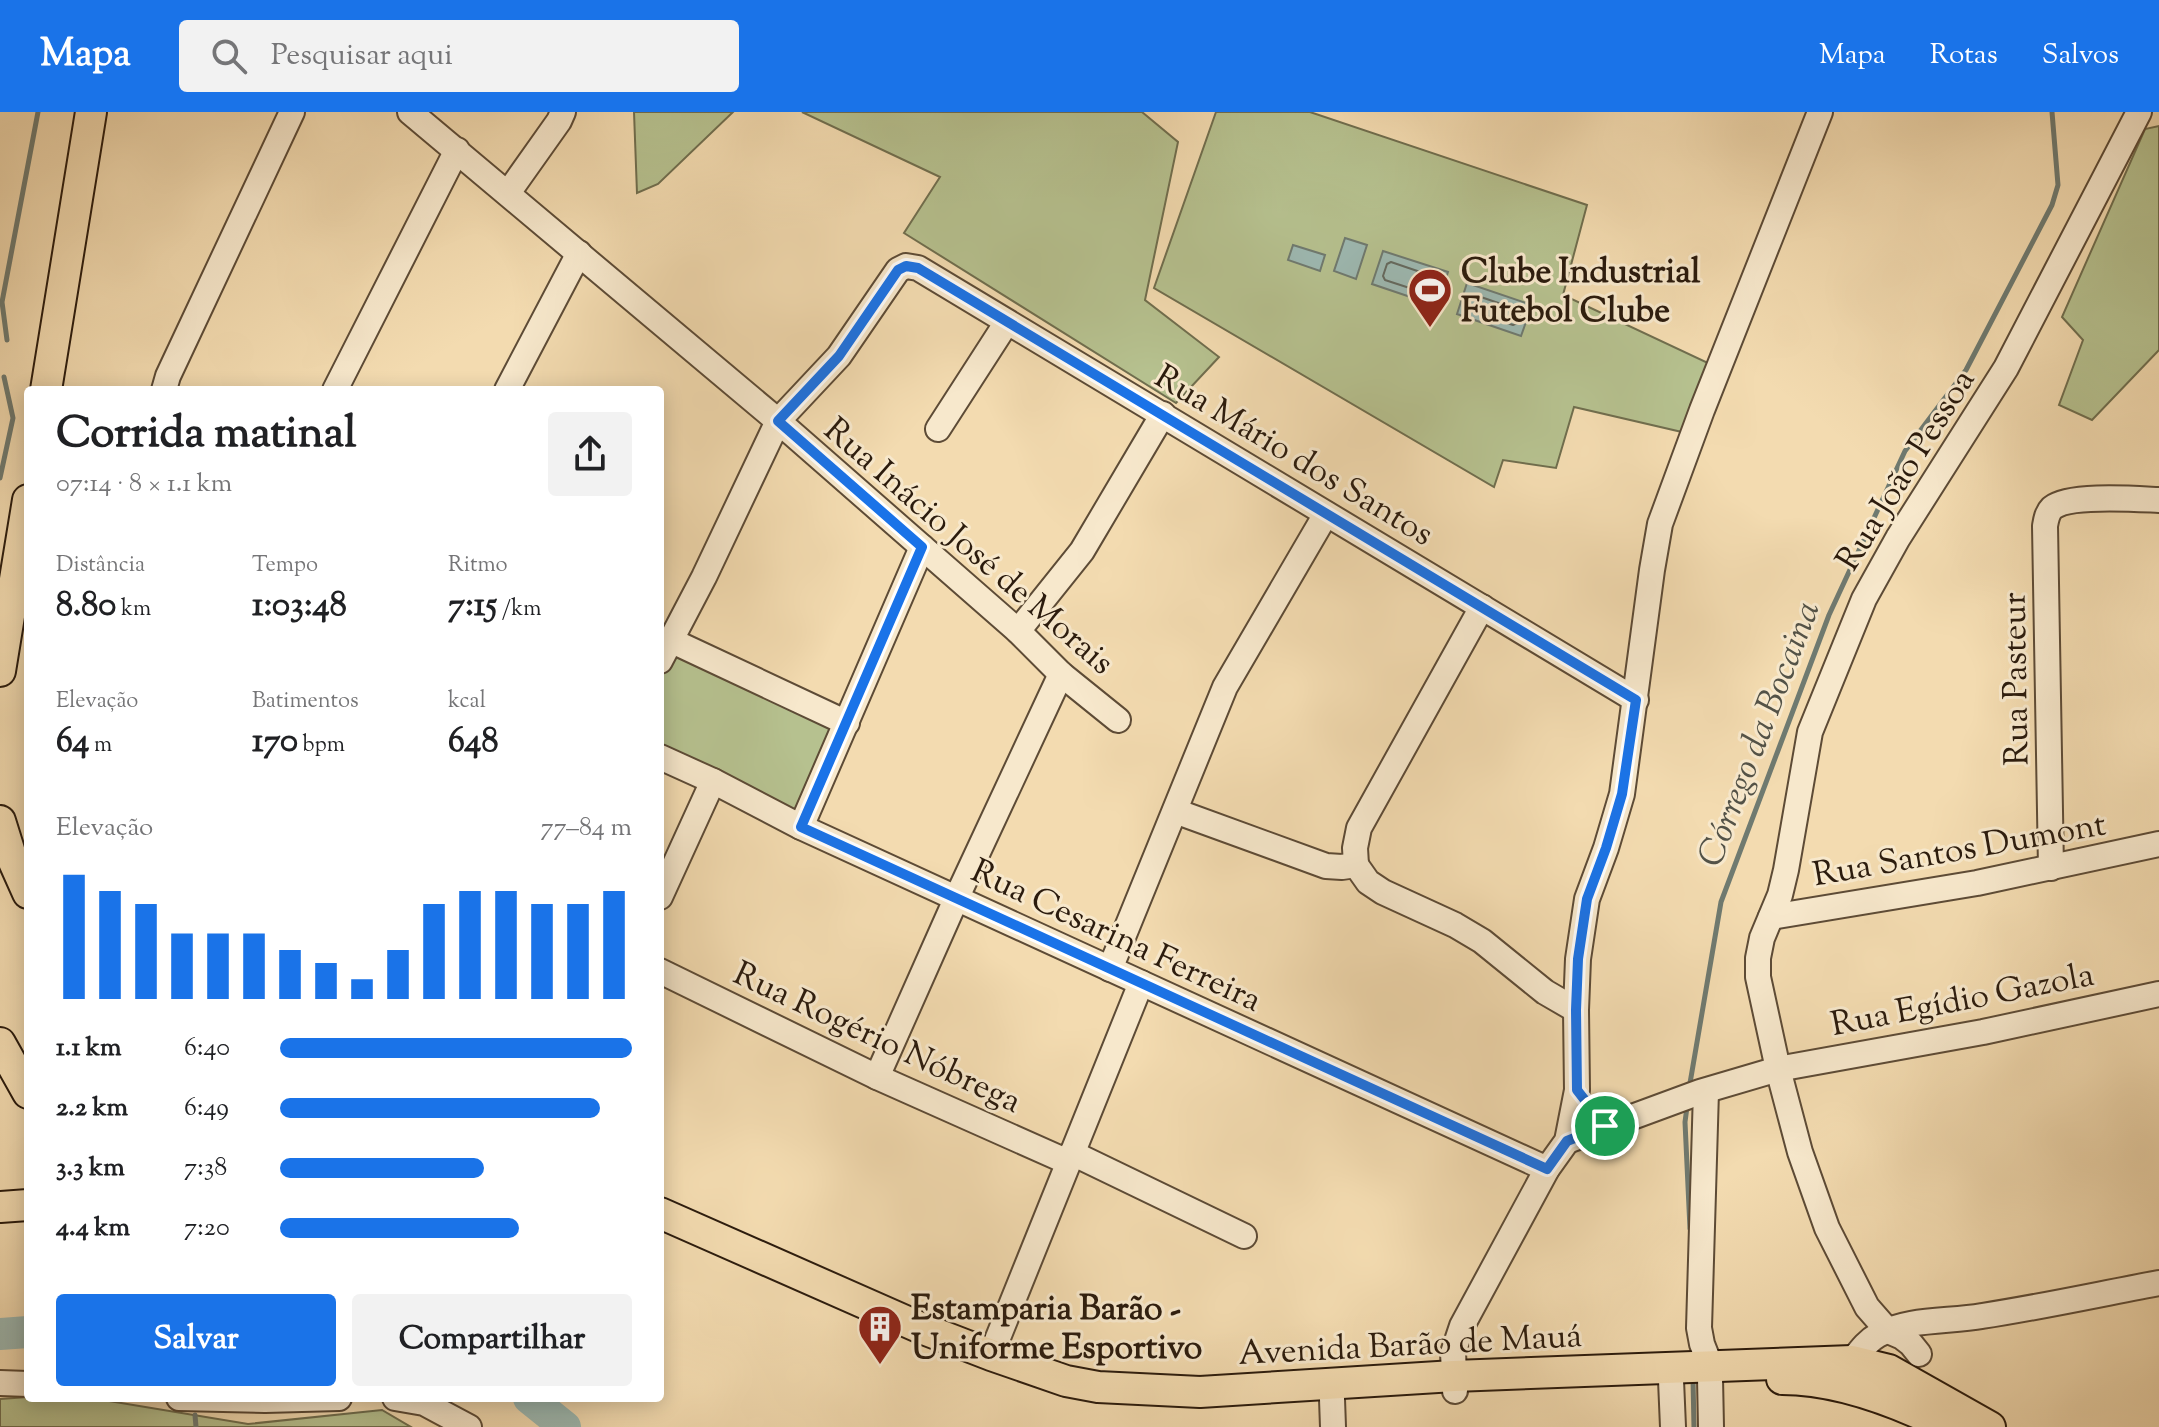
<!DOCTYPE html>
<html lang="pt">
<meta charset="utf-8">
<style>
:root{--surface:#fff;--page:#f2f2f2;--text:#202124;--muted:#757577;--accent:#1a73e8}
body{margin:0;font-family:"Sorts Mill Goudy",serif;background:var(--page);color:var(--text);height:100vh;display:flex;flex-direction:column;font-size:30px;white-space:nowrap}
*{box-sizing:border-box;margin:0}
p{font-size:26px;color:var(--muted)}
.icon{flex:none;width:44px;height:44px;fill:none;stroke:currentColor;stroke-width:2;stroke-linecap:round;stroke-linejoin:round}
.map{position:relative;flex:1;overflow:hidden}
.side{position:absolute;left:24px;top:274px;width:640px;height:1016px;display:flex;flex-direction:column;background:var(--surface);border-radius:8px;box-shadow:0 4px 20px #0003}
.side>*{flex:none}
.pin{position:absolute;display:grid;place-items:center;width:68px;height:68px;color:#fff;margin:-34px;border:4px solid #fff;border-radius:50%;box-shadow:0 2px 8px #0007}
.round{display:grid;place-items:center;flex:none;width:84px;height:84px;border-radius:8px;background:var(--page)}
.summary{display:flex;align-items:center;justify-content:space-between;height:136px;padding:0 32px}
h1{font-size:44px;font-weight:700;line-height:60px}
.figures{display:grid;grid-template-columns:repeat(3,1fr);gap:12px;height:136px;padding:8px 32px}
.figures div{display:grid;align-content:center}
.figures b{font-size:34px;font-weight:700}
.figures small{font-size:22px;font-weight:400}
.figures p{font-size:22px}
.chart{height:224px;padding:16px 32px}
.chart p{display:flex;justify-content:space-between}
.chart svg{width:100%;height:144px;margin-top:8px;stroke:var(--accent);stroke-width:6}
.primary-button{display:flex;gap:16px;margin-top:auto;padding:16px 32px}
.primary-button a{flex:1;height:92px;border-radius:8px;background:var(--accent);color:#fff;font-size:32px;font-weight:700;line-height:92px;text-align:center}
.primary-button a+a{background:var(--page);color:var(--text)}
ul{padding:0 32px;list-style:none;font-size:26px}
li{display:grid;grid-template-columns:128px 96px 1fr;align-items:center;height:60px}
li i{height:20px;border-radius:10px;background:var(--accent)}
header{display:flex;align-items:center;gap:48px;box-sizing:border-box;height:112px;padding:0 40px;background:var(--accent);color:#fff}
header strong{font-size:38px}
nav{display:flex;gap:44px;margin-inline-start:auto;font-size:28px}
.search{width:560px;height:72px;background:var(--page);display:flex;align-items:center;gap:20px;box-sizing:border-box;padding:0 28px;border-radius:8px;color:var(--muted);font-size:30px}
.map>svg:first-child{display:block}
.green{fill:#b6c18f;stroke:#706e4e;stroke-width:2}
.water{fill:#9db9b2;stroke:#6f7a70;stroke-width:2}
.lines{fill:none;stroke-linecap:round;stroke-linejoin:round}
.shore{stroke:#646a60;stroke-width:2}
.stream{stroke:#6f7a70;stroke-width:5}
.river{stroke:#9db9b2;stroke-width:32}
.minor-casing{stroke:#5d4b36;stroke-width:28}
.major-casing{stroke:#2b1b0d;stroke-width:34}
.minor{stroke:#f7e8cc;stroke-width:24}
.major{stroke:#f3dbb0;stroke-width:30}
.route-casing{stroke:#fff;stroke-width:16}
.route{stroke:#1a73e8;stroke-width:10}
.labels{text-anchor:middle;stroke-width:6;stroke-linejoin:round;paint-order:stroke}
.poi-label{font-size:34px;font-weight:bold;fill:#2b1b0d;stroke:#f7e8cc;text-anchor:start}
.street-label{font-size:34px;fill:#2b1b0d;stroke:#f7e8cc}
.water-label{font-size:36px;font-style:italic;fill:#535247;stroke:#f7e8cc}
</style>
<header>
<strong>Mapa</strong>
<div class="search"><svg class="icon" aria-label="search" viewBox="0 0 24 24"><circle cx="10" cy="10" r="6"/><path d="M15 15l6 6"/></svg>Pesquisar aqui</div>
<nav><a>Mapa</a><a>Rotas</a><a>Salvos</a></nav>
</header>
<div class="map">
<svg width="2159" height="1315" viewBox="0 0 2159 1315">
<rect width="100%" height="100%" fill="#f3dbb0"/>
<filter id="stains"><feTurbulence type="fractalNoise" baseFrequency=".0025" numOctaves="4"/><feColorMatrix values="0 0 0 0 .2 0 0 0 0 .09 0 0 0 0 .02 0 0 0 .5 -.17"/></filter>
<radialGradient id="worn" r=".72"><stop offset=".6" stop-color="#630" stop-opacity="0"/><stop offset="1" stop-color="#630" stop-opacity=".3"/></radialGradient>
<!-- green -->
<g class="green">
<path d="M 634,0 L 733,0 L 658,72 L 637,81 Z"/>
<path d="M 802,0 L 1142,0 L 1178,30 L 1145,188 L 1219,245 L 1176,291 L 904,121 L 940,65 Z"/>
<path d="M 1216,0 L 1310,0 L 1587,93 L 1563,183 L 1708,251 L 1682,320 L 1574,295 L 1556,356 L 1503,348 L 1494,375 L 1154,176 Z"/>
<path d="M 2159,14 L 2159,238 L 2092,308 L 2059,293 L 2083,228 L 2062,205 L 2145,17 Z"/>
<path d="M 673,533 L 842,612 L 799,707 L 660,638 L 660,561 Z"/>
<path d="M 28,1285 L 91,1286 L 248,1312 L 382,1298 L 411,1315 L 0,1315 L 0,1287 Z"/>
</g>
<!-- water -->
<g class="water">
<path d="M 1345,126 L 1367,133 L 1356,167 L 1334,159 Z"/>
<path d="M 1293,133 L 1325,143 L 1320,159 L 1288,148 Z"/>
<path d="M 1383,139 L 1448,160 L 1437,194 L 1372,172 Z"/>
<path d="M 1467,171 L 1532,193 L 1521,224 L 1457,202 Z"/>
</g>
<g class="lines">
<!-- shore -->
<g class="shore">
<path d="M 1391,150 L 1435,165 L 1436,169 L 1432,181 L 1428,182 L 1385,168 L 1383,164 L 1387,152 Z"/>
<path d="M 1475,183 L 1519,198 L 1521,202 L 1517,211 L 1513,213 L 1469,198 L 1468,194 L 1471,185 Z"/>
</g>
<!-- stream -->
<g class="stream">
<path d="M 7,228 L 2,190 L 38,0"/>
<path d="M 0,366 L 13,306 L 4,265"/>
<path d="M 1689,977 L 1721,790 L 1829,503 L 1905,339 L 1966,258 L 2052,93 L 2058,73 L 2052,0"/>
<path d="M 1687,995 L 1685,1010 L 1690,1117"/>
<path d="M 1693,1267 L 1694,1315"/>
<path d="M 195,1303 L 196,1315"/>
</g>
<!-- river -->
<g class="river">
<path d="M 0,1222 L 28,1220"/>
<path d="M 529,1286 L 565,1315"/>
</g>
<!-- minor casing -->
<g class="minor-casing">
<g id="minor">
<path d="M 410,0 L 778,309 L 1018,519 L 1061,562 L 1118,608"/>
<path d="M 508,81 L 559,9 L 563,0"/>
<path d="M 164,278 L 168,264 L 292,0"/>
<path d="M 335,278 L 457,38"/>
<path d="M 507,278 L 579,141"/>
<path d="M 938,317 L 1007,210"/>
<path d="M 1018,519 L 1082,439 L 1163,302"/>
<path d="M 670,528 L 847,611"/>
<path d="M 660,549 L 704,465 L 778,309 L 839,244 L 898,158 L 906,154 L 918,156 L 1636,588"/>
<path d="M 660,645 L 713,669 L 801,715 L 1547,1057"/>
<path d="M 1175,699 L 1326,754 L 1342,755 L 1356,753"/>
<path d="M 801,715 L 922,435"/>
<path d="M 1356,753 L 1355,736 L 1359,716 L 1482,495"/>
<path d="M 1356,753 L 1368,770 L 1383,780 L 1455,813 L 1482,829 L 1545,880 L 1576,898"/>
<path d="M 2051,756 L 2045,414 C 2046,408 2047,401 2052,396 C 2069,382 2136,387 2159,388"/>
<path d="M 660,785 L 713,669"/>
<path d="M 1771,805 L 1977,771 L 2159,732"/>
<path d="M 1110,857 L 1225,575 L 1326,402"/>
<path d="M 660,859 L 877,965 L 1068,1050"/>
<path d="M 877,965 L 957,785 L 1061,562"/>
<path d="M 1706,979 L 1699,1216 L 1702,1232 L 1711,1255"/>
<path d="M 1567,1029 L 1700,980 L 1778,957 L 1983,920 L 2159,882"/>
<path d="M 1072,1041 L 1244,1124"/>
<path d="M 1919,1242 L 1911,1232 L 1902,1225 L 1888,1219 L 1867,1195 L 1827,1116 L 1800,1040 L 1778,957 L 1758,865 L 1758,846 L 1762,826 L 1780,783 L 1786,758 L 1810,620 L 1864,487 L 1898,426 L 2006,256 L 2139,0"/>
<path d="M 991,1243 L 1141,871"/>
<path d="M 1852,1249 C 1860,1239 1867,1229 1878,1223 C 1909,1206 1948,1210 1982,1204 C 2041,1195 2100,1182 2159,1171"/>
<path d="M 1710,1266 L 1711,1315"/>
<path d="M 1671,1268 L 1673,1315"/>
<path d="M 0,1271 L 28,1272"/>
<path d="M 1455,1279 L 1453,1241 L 1462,1214 L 1547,1057 L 1567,1029 L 1577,978 L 1576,898 L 1578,847 L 1587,787 L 1606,736 L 1622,682 L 1652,458 L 1660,412 L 1702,298 L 1820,0"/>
<path d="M 179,1286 L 265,1288 L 339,1286"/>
<path d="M 395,1286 L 424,1291 L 469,1315"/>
<path d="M 1332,1287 L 1333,1315"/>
</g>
</g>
<!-- major casing -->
<g class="major-casing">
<g id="major">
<path d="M 46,278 L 91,0"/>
<path d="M 0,559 L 28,388"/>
<path d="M 0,709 L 10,741 L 28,781"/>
<path d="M 0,931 L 28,981"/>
<path d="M 0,1095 L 28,1093"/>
<path d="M 660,1101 L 921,1216 L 991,1243 L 1066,1269 L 1098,1275 L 1200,1280 L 1454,1264 L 1852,1249 L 1889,1258 L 1990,1315"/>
<path d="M 1782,1267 C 1839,1267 1898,1290 1948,1315"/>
</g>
</g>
<!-- minor -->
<use href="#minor" class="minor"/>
<!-- major -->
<use href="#major" class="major"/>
</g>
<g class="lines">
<!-- route casing -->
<g class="route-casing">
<path id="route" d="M 906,154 L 918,156 L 1636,588 L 1622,682 L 1606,736 L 1587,787 L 1578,847 L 1576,898 L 1577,978 L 1605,1014 L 1567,1029 L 1547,1057 L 801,715 L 922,435 L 778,309 L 839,244 L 898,158 Z"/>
</g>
<!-- route -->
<use href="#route" class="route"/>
</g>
<!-- icons -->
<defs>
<g id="stadium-pin" transform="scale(2.3)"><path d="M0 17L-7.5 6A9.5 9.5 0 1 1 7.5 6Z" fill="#8f2418" stroke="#f7e8cc"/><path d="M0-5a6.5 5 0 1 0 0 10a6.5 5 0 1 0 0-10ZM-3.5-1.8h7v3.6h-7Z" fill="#fff"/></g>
<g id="building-pin" transform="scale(2.3)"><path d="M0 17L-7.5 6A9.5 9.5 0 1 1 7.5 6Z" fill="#8f2418" stroke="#f7e8cc"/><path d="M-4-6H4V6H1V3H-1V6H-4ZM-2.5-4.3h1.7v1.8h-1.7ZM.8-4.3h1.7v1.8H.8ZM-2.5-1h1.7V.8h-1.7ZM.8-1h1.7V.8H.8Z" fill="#fff"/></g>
</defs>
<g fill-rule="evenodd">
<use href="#stadium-pin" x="1430" y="178"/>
<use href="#building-pin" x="880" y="1215"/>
</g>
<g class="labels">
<!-- poi labels -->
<g class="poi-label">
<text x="1461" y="170">Clube Industrial<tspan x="1461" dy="39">Futebol Clube</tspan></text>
<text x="911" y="1207">Estamparia Barão -<tspan x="911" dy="39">Uniforme Esportivo</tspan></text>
</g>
<!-- street labels -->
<g class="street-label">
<text transform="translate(1295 342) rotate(31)" y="12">Rua Mário dos Santos</text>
<text transform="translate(1904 357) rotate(-58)" y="12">Rua João Pessoa</text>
<text transform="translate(970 433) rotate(41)" y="12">Rua Inácio José de Morais</text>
<text transform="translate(2014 567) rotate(-91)" y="12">Rua Pasteur</text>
<text transform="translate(1959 736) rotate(-10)" y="12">Rua Santos Dumont</text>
<text transform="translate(1117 822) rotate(25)" y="12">Rua Cesarina Ferreira</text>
<text transform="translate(1962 886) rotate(-11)" y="12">Rua Egídio Gazola</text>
<text transform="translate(878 924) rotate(25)" y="12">Rua Rogério Nóbrega</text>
<text transform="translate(1410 1231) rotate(-3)" y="12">Avenida Barão de Mauá</text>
</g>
<!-- water labels -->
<g class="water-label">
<text transform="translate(1757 621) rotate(-69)" y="13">Córrego da Bocaina</text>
</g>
</g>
<rect width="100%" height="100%" filter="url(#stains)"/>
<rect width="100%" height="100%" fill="url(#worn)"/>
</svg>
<div class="pin" style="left:1605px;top:1014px;background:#1e9e55"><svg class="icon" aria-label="arrive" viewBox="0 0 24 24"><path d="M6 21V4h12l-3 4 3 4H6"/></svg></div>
<section class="side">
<div class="summary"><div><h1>Corrida matinal</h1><p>07:14 · 8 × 1.1 km</p></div><a class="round"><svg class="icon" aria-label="share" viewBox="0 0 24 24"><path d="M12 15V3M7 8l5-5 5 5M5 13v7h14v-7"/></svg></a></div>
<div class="figures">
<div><p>Distância</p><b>8.80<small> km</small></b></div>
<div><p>Tempo</p><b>1:03:48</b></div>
<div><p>Ritmo</p><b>7:15<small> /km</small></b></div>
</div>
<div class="figures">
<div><p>Elevação</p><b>64<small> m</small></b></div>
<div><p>Batimentos</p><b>170<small> bpm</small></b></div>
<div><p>kcal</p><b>648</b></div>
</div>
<div class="chart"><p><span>Elevação</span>77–84 m</p>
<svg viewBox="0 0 160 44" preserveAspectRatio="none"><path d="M5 44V6M15 44V11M25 44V15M35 44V24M45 44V24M55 44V24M65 44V29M75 44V33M85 44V38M95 44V29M105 44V15M115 44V11M125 44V11M135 44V15M145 44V15M155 44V11"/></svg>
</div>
<ul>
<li><b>1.1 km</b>6:40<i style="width:100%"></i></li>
<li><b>2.2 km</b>6:49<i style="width:91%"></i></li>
<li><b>3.3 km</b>7:38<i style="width:58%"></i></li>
<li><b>4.4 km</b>7:20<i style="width:68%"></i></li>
</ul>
<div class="primary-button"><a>Salvar</a><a>Compartilhar</a></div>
</section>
</div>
